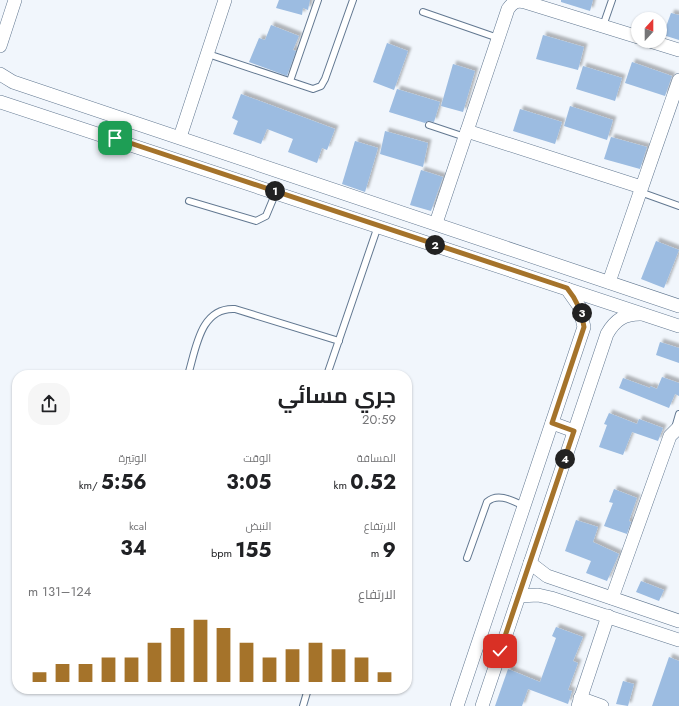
<!DOCTYPE html>
<html lang="ar">
<meta charset="utf-8">
<style>
:root{--surface:#fff;--page:#f6f6f6;--text:#202124;--muted:#757577;--accent:#a5732a}
body{margin:0;font-family:Jost,Cairo,sans-serif;background:var(--page);color:var(--text);direction:rtl;height:100vh;display:flex;flex-direction:column;font-size:15px;white-space:nowrap}
*{box-sizing:border-box;margin:0}
p{font-size:13px;color:var(--muted)}
.icon{flex:none;width:22px;height:22px;fill:none;stroke:currentColor;stroke-width:2;stroke-linecap:round;stroke-linejoin:round}
.map{position:relative;flex:1;overflow:hidden;direction:ltr}
.sheet{position:absolute;left:12px;top:370px;width:400px;height:324px;display:flex;flex-direction:column;background:var(--surface);border-radius:16px;box-shadow:0 1px 3px #0004;direction:rtl}
.sheet>*{flex:none}
.needle{width:26px;rotate:21deg}
.fabs{position:absolute;left:631px;top:12px;display:grid;gap:8px}
.fabs a{display:grid;place-items:center;width:36px;height:36px;border-radius:50%;background:var(--surface);box-shadow:0 1px 3px #0004;font-size:20px}
.pin{position:absolute;display:grid;place-items:center;width:34px;height:34px;color:#fff;margin:-17px;border-radius:8px;box-shadow:0 2px 6px #0006}
.km{position:absolute;width:20px;height:20px;margin:-10px;border-radius:50%;background:#222;color:#fff;font-size:11px;line-height:20px;text-align:center}
.round{display:grid;place-items:center;flex:none;width:42px;height:42px;border-radius:16px;background:var(--page)}
.overview{display:flex;align-items:center;justify-content:space-between;height:68px;padding:0 16px}
h1{font-size:22px;font-weight:700;line-height:30px}
.metrics{display:grid;grid-template-columns:repeat(3,1fr);gap:6px;height:68px;padding:4px 16px}
.metrics div{display:grid;align-content:center}
.metrics b{font-size:20px;font-weight:700}
.metrics small{font-size:11px;font-weight:400}
.metrics p{font-size:11px}
.chart{height:112px;padding:8px 16px}
.chart p{display:flex;justify-content:space-between}
.chart svg{width:100%;height:72px;margin-top:4px;stroke:var(--accent);stroke-width:6}
.map>svg:first-child{display:block}
.building{fill:#9cbce1;filter:url(#shadow)}
.lines{fill:none;stroke-linecap:round;stroke-linejoin:round}
.lane-casing{stroke:#627891;stroke-width:8}
.street-casing{stroke:#627891;stroke-width:14}
.lane{stroke:#fff;stroke-width:6}
.street{stroke:#fff;stroke-width:13}
.route-casing{stroke:#fff;stroke-width:8}
.route{stroke:#a5732a;stroke-width:5}
</style>
<div class="map">
<svg width="679" height="706" viewBox="0 0 679 706">
<defs>
<filter id="shadow"><feDropShadow dx="3.5" dy="-3.5" stdDeviation="1" flood-color="#0004"/></filter>
</defs>
<rect width="100%" height="100%" fill="#f1f6fc"/>
<!-- building -->
<g class="building">
<path d="M 279,0 L 310,0 L 308,10 L 303,8 L 302,15 L 276,8 Z"/>
<path d="M 561,0 L 593,0 L 590,11 L 561,2 Z"/>
<path d="M 671,13 L 679,15 L 679,40 L 663,35 Z"/>
<path d="M 271,25 L 299,36 L 293,50 L 296,51 L 287,76 L 249,62 L 259,38 L 265,40 Z"/>
<path d="M 543,35 L 584,47 L 578,70 L 536,59 Z"/>
<path d="M 387,43 L 408,51 L 394,90 L 373,82 Z"/>
<path d="M 632,62 L 672,76 L 665,96 L 625,83 Z"/>
<path d="M 453,64 L 475,71 L 463,112 L 441,106 Z"/>
<path d="M 583,66 L 622,78 L 615,101 L 576,89 Z"/>
<path d="M 397,89 L 440,102 L 434,122 L 428,121 L 425,123 L 389,112 Z"/>
<path d="M 241,94 L 335,129 L 327,150 L 322,148 L 317,163 L 288,152 L 293,139 L 267,129 L 261,144 L 233,134 L 238,121 L 232,118 Z"/>
<path d="M 570,106 L 613,120 L 607,140 L 564,126 Z"/>
<path d="M 520,109 L 562,122 L 555,144 L 513,131 Z"/>
<path d="M 385,131 L 428,143 L 423,167 L 380,154 Z"/>
<path d="M 611,137 L 647,147 L 640,169 L 604,159 Z"/>
<path d="M 355,141 L 378,148 L 365,192 L 342,184 Z"/>
<path d="M 421,170 L 443,177 L 431,211 L 410,205 Z"/>
<path d="M 656,241 L 679,250 L 664,288 L 641,279 Z"/>
<path d="M 660,342 L 679,348 L 679,363 L 656,355 Z"/>
<path d="M 662,377 L 679,383 L 679,396 L 675,394 L 669,408 L 619,388 L 623,378 L 650,388 L 650,386 L 657,389 Z"/>
<path d="M 609,413 L 637,424 L 639,419 L 663,428 L 658,441 L 632,432 L 623,455 L 599,447 L 607,425 L 604,424 Z"/>
<path d="M 614,489 L 637,498 L 629,521 L 631,522 L 627,534 L 604,526 L 613,503 L 609,502 Z"/>
<path d="M 576,520 L 598,527 L 593,542 L 619,554 L 607,581 L 586,573 L 591,561 L 565,551 Z"/>
<path d="M 641,581 L 664,590 L 659,601 L 636,592 Z"/>
<path d="M 556,627 L 583,637 L 573,661 L 578,663 L 568,690 L 572,691 L 568,704 L 528,689 L 522,706 L 495,706 L 508,669 L 540,682 L 556,638 L 552,636 Z"/>
<path d="M 669,657 L 679,661 L 679,706 L 652,706 Z"/>
<path d="M 623,681 L 634,684 L 628,706 L 616,704 Z"/>
</g>
<g class="lines">
<!-- lane casing -->
<g class="lane-casing">
<g id="lane">
<path d="M 423,12 L 498,38"/>
<path d="M 603,26 L 612,0"/>
<path d="M 208,54 L 313,89 L 321,86 L 325,79 L 353,0"/>
<path d="M 290,81 L 318,0"/>
<path d="M 429,125 L 465,137"/>
<path d="M 640,192 L 679,206"/>
<path d="M 189,201 L 256,221 L 266,216 L 276,192"/>
<path d="M 188,375 C 196,349 200,307 235,309 L 339,341"/>
<path d="M 327,375 L 378,226"/>
<path d="M 675,428 L 679,414"/>
<path d="M 467,558 L 487,502 C 498,492 513,501 524,506"/>
<path d="M 303,706 L 308,689"/>
</g>
</g>
<!-- street casing -->
<g class="street-casing">
<g id="street">
<path d="M 650,41 L 679,50"/>
<path d="M 0,46 L 15,0"/>
<path d="M 0,74 L 13,82 L 679,306"/>
<path d="M 0,102 L 679,326"/>
<path d="M 467,131 L 641,187"/>
<path d="M 180,137 L 225,0"/>
<path d="M 436,223 L 508,9 C 513,2 517,0 525,2 L 638,37"/>
<path d="M 609,282 L 679,80"/>
<path d="M 552,423 L 574,431"/>
<path d="M 530,563 L 547,576 L 679,621"/>
<path d="M 519,596 L 538,595 L 551,598 L 679,640"/>
<path d="M 612,598 L 670,436 L 679,427"/>
<path d="M 580,698 L 602,706"/>
<path d="M 457,706 L 584,327 L 579,306 L 567,289"/>
<path d="M 482,706 L 607,334 C 615,320 624,314 640,314"/>
<path d="M 578,706 L 608,616"/>
</g>
</g>
<!-- lane -->
<use href="#lane" class="lane"/>
<!-- street -->
<use href="#street" class="street"/>
</g>
<g class="lines">
<!-- route casing -->
<g class="route-casing">
<path id="route" d="M 115,138 L 567,288 C 577,300 582,311 584,327 L 552,423 L 574,431 L 500,651"/>
</g>
<!-- route -->
<use href="#route" class="route"/>
</g>
</svg>
<div class="fabs">
<a><svg class="needle" viewBox="-14 -14 28 28"><path d="M0-13l5 13h-10z" fill="#e53935"/><path d="M0 13l5-13h-10z" fill="#757577"/></svg></a>
</div>
<div class="pin" style="left:115px;top:138px;background:#1e9e55"><svg class="icon" aria-label="arrive" viewBox="0 0 24 24"><path d="M6 21V4h12l-3 4 3 4H6"/></svg></div>
<div class="pin" style="left:500px;top:651px;background:#d93025"><svg class="icon" aria-label="check" viewBox="0 0 24 24"><path d="M5 12l5 5 9-10"/></svg></div>
<b class="km" style="left:275px;top:191px">1</b>
<b class="km" style="left:435px;top:245px">2</b>
<b class="km" style="left:582px;top:313px">3</b>
<b class="km" style="left:565px;top:459px">4</b>
<section class="sheet">
<div class="overview"><div><h1>جري مسائي</h1><p>20:59</p></div><a class="round"><svg class="icon" aria-label="share" viewBox="0 0 24 24"><path d="M12 15V3M7 8l5-5 5 5M5 13v7h14v-7"/></svg></a></div>
<div class="metrics">
<div><p>المسافة</p><b>0.52<small> km</small></b></div>
<div><p>الوقت</p><b>3:05</b></div>
<div><p>الوتيرة</p><b>5:56<small> /km</small></b></div>
</div>
<div class="metrics">
<div><p>الارتفاع</p><b>9<small> m</small></b></div>
<div><p>النبض</p><b>155<small> bpm</small></b></div>
<div><p>kcal</p><b>34</b></div>
</div>
<div class="chart"><p><span>الارتفاع</span>124–131 m</p>
<svg viewBox="0 0 160 44" preserveAspectRatio="none"><path d="M5 44V38M15 44V33M25 44V33M35 44V29M45 44V29M55 44V20M65 44V11M75 44V6M85 44V11M95 44V20M105 44V29M115 44V24M125 44V20M135 44V24M145 44V29M155 44V38"/></svg>
</div>
</section>
</div>
